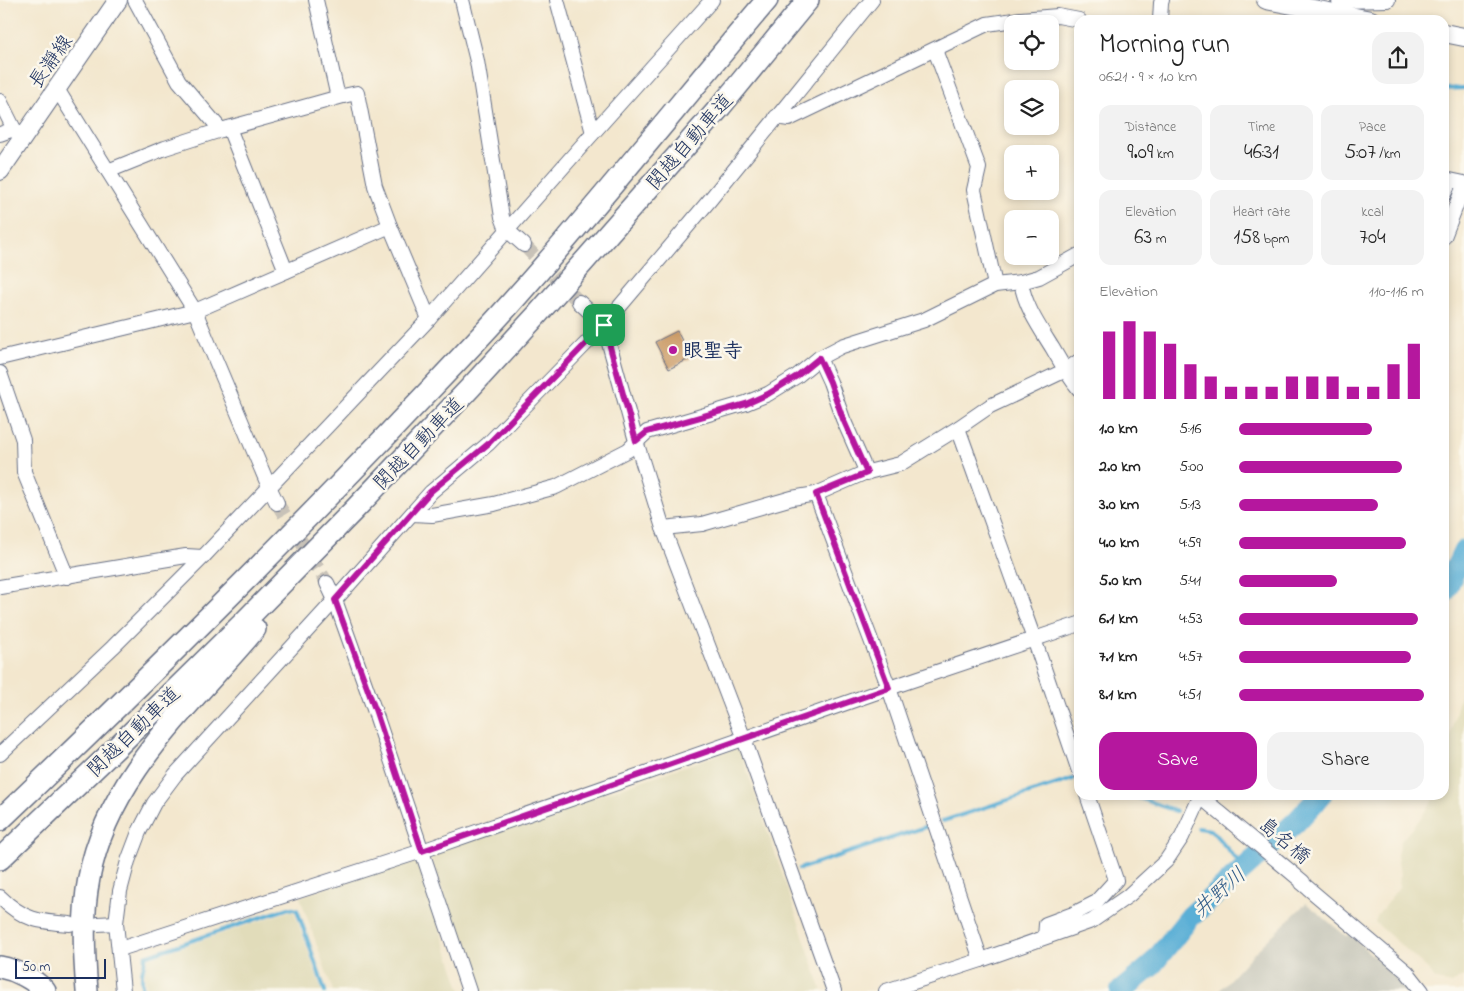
<!DOCTYPE html>
<meta charset="utf-8">
<style>
:root{--surface:#fff;--page:#f2f2f2;--text:#222;--muted:#767676;--accent:#b5179e}
body{margin:0;font-family:"Indie Flower","Klee One",sans-serif;background:var(--page);color:var(--text);height:100vh;display:flex;flex-direction:column;font-size:19px;white-space:nowrap}
*{box-sizing:border-box;margin:0}
p{font-size:16px;color:var(--muted)}
.icon{flex:none;width:28px;height:28px;fill:none;stroke:currentColor;stroke-width:2;stroke-linecap:round;stroke-linejoin:round}
.map{position:relative;flex:1;overflow:hidden}
.side{position:absolute;left:1074px;top:15px;width:375px;height:785px;display:flex;flex-direction:column;background:var(--surface);border-radius:15px;box-shadow:0 2px 8px #0003}
.side>*{flex:none}
.fabs{position:absolute;left:1004px;top:15px;display:grid;gap:10px}
.fabs a{display:grid;place-items:center;width:55px;height:55px;border-radius:10px;background:var(--surface);box-shadow:0 2px 8px #0003;font-size:25px}
.scale{position:absolute;left:15px;bottom:12px;width:91px;box-sizing:border-box;padding-left:5px;border:2px solid #1b2f5e;border-top:0;font-size:14px;line-height:18px;white-space:nowrap;color:#1b2f5e;-webkit-text-stroke:4px #fbf7ec;paint-order:stroke}
.pin{position:absolute;display:grid;place-items:center;width:42px;height:42px;color:#fff;margin:-21px;border-radius:10px;box-shadow:0 2px 8px #0006}
.round{display:grid;place-items:center;flex:none;width:52px;height:52px;border-radius:15px;background:var(--page)}
.head{display:flex;align-items:center;justify-content:space-between;height:85px;padding:0 25px}
h1{font-size:28px;font-weight:600;line-height:38px}
.figures{display:grid;grid-template-columns:repeat(3,1fr);gap:8px;height:85px;padding:5px 25px}
.figures div{display:grid;align-content:center;border-radius:12px;background:var(--page);text-align:center}
.figures b{font-size:21px;font-weight:600}
.figures small{font-size:14px;font-weight:400}
.figures p{font-size:14px}
.chart{height:140px;padding:10px 25px}
.chart p{display:flex;justify-content:space-between}
.chart svg{width:100%;height:90px;margin-top:5px;stroke:var(--accent);stroke-width:6}
.button{display:flex;gap:10px;margin-top:auto;padding:10px 25px}
.button a{flex:1;height:58px;border-radius:15px;background:var(--accent);color:#fff;font-size:20px;font-weight:600;line-height:58px;text-align:center}
.button a+a{background:var(--page);color:var(--text)}
ul{padding:0 25px;list-style:none;font-size:16px}
li{display:grid;grid-template-columns:80px 60px 1fr;align-items:center;height:38px}
li i{height:12px;border-radius:6px;background:var(--accent)}
.map>svg:first-child{display:block}
.built{fill:#e1dcba}
.industrial{fill:#c5c5b8}
.lines{fill:none;stroke-linecap:round;stroke-linejoin:round}
.stream{stroke:#5aafd6;stroke-width:4}
.river{stroke:#5aafd6;stroke-width:22}
.building{fill:#cb9b67}
.minor-tunnel{stroke:#c8c2b8;stroke-width:14;stroke-dasharray:14 7;stroke-linecap:butt}
.minor-casing{stroke:#676f85;stroke-width:16}
.major-casing{stroke:#676f85;stroke-width:20}
.highway-casing{stroke:#676f85;stroke-width:24}
.minor{stroke:#fff;stroke-width:14}
.major{stroke:#fff;stroke-width:18}
.highway{stroke:#fff;stroke-width:21}
.route-casing{stroke:#fff;stroke-width:10}
.route{stroke:#b5179e;stroke-width:6}
.poi-dot{fill:#b5179e;stroke:#fbf7ec;stroke-width:2}
.labels{text-anchor:middle;stroke-width:5;stroke-linejoin:round;paint-order:stroke}
.street-label{font-size:20px;fill:#1b2f5e;stroke:#fbf7ec}
.poi-label{font-size:20px;font-weight:bold;fill:#1b2f5e;stroke:#fbf7ec;text-anchor:start}
.water-label{font-size:21px;font-style:italic;fill:#315c88;stroke:#fbf7ec}
</style>
<div class="map">
<svg width="1464" height="991" viewBox="0 0 1464 991">
<rect width="100%" height="100%" fill="#fbf7ec"/>
<filter id="ink" filterUnits="userSpaceOnUse"><feTurbulence type="fractalNoise" baseFrequency=".02" numOctaves="2"/><feDisplacementMap in="SourceGraphic" scale="10" xChannelSelector="R" yChannelSelector="G"/><feConvolveMatrix kernelMatrix="1 2 1 2 8 2 1 2 1" color-interpolation-filters="sRGB"/></filter>
<filter id="wash" filterUnits="userSpaceOnUse"><feTurbulence type="fractalNoise" baseFrequency=".0096" numOctaves="4" result="noise"/><feDisplacementMap in="SourceGraphic" scale="20" xChannelSelector="R" yChannelSelector="G"/><feGaussianBlur stdDeviation="1.12" result="paint"/><feColorMatrix in="noise" values="0 0 0 0 0 0 0 0 0 0 0 0 0 0 0 0 0 1.4 0 .05"/><feComposite in="paint" operator="in"/></filter>
<g filter="url(#wash)">
<rect width="100%" height="100%" fill="#f3e7ce"/>
<!-- built -->
<g class="built">
<path d="M 1464,680 L 1464,975 L 1451,984 L 1435,979 L 1428,969 L 1375,922 L 1378,915 L 1399,887 L 1400,874 L 1397,855 L 1401,841 L 1420,819 L 1433,800 L 1435,795 L 1444,795 L 1444,759 Z"/>
<path d="M 735,749 L 740,750 L 822,991 L 476,991 L 431,857 L 436,851 Z"/>
<path d="M 413,860 L 417,862 L 461,991 L 333,991 L 300,897 Z"/>
<path d="M 290,911 L 294,912 L 322,991 L 146,991 L 145,972 L 149,958 Z"/>
</g>
<!-- industrial -->
<path class="industrial" d="M 1306,903 L 1346,936 L 1350,935 L 1388,970 L 1406,991 L 1219,991 L 1252,955 Z"/>
<g class="lines">
<!-- stream -->
<g class="stream">
<path d="M 1444,89 L 1464,88"/>
<path d="M 1131,795 L 1176,811"/>
<path d="M 943,821 L 1073,779"/>
<path d="M 1198,828 L 1211,830 L 1244,868"/>
<path d="M 799,869 L 928,826"/>
<path d="M 142,991 L 142,973 L 146,956 L 289,908 L 297,910 L 325,991"/>
</g>
<!-- river -->
<g class="river">
<path d="M 1444,593 L 1464,551"/>
<path d="M 1121,991 L 1151,966 L 1190,917 L 1296,822 L 1321,795"/>
</g>
</g>
<g id="blocks">
<!-- building -->
<path class="building" d="M 677,331 L 691,358 L 669,369 L 655,342 Z"/>
</g>
</g>
<g filter="url(#ink)">
<use href="#blocks" fill-opacity="0" stroke="#676f85" stroke-width="1"/>
<g class="lines">
<!-- minor-tunnel -->
<g class="minor-tunnel">
<path d="M 524,245 L 579,302"/>
<path d="M 277,503 L 327,583"/>
</g>
<!-- minor casing -->
<g class="minor-casing">
<g id="minor">
<path d="M 135,0 L 179,81 L 221,130 L 343,96"/>
<path d="M 316,0 L 337,93 L 343,96 L 357,93 L 375,186 L 390,226 L 429,319"/>
<path d="M 462,0 L 477,61 L 502,217 L 507,230 L 524,245"/>
<path d="M 557,0 L 593,133"/>
<path d="M 1339,1 L 1388,0"/>
<path d="M 1160,20 L 1161,3 L 1162,0"/>
<path d="M 935,50 L 979,168 L 974,190 L 995,285"/>
<path d="M 57,89 L 195,311 L 269,487 L 277,503"/>
<path d="M 0,101 L 14,129 L 22,140"/>
<path d="M 776,117 L 789,119 L 987,24 L 1021,19 L 1058,16 L 1079,20"/>
<path d="M 229,128 L 286,271"/>
<path d="M 0,134 L 14,129"/>
<path d="M 108,171 L 165,148 L 221,130"/>
<path d="M 1444,194 L 1450,180 L 1464,183"/>
<path d="M 1444,237 L 1464,185"/>
<path d="M 1021,282 C 1025,307 1040,328 1053,349 C 1061,363 1068,376 1079,389"/>
<path d="M 579,302 L 604,325 L 636,441 L 663,528 L 744,739 L 834,991"/>
<path d="M 0,358 L 195,311 L 390,226"/>
<path d="M 819,358 L 830,382 L 843,419 L 867,473"/>
<path d="M 0,373 L 23,440 L 24,472 L 67,577"/>
<path d="M 958,428 L 1034,639 L 1079,771"/>
<path d="M 816,494 L 889,688 L 981,960"/>
<path d="M 412,514 L 432,515 L 494,504 L 556,487 L 628,450 L 647,432 L 746,403 L 768,394 L 797,376 L 819,358 L 842,346 L 924,320 L 995,285 L 1021,282 L 1039,277 L 1079,255"/>
<path d="M 663,528 L 702,524 L 792,498 L 816,494 L 864,473 L 900,464 L 958,428 L 990,406 L 1066,370 L 1079,361"/>
<path d="M 327,583 L 335,600 L 375,712 L 469,991"/>
<path d="M 0,587 L 186,556 L 203,557"/>
<path d="M 0,754 L 113,647 L 203,557 L 429,319 L 593,133 L 712,0"/>
<path d="M 1201,797 L 1303,882 L 1302,883 L 1407,972 L 1422,991"/>
<path d="M 0,897 C 23,920 39,922 70,924"/>
<path d="M 98,924 L 116,923"/>
<path d="M 1045,937 L 1046,924 L 1073,914 L 1095,903 L 1116,880 L 1087,795"/>
<path d="M 120,949 L 422,851 L 889,688 L 1079,624"/>
<path d="M 123,991 L 116,923 L 120,891 L 128,861 L 139,832 L 154,803 L 175,775 L 335,600 L 431,492 L 488,444 L 604,325 L 709,201 L 872,0"/>
<path d="M 886,991 L 981,960 L 1092,921 L 1128,896 L 1166,861 L 1182,837 L 1201,795"/>
</g>
</g>
<!-- major casing -->
<g class="major-casing">
<g id="major">
<path d="M 1266,0 L 1371,20"/>
<path d="M 1444,33 L 1464,37"/>
<path d="M 0,171 L 118,0"/>
</g>
</g>
<!-- highway casing -->
<g class="highway-casing">
<g id="highway">
<path d="M 0,820 C 132,694 262,566 388,434 C 432,387 477,342 519,294 C 604,198 684,98 767,0"/>
<path d="M 0,859 L 116,748 L 243,623 L 354,510 L 470,388 L 536,316 L 721,106 L 808,0"/>
<path d="M 0,967 C 16,970 34,979 45,991"/>
<path d="M 87,991 C 84,953 82,915 89,878 C 108,776 191,705 255,629"/>
</g>
</g>
<!-- minor -->
<use href="#minor" class="minor"/>
<!-- major -->
<use href="#major" class="major"/>
<!-- highway -->
<use href="#highway" class="highway"/>
</g>
</g>
<g class="lines" filter="url(#ink)">
<!-- route casing -->
<g class="route-casing">
<path id="route" d="M 604,325 L 636,441 L 647,432 L 746,404 L 768,394 L 797,376 L 819,358 L 830,382 L 843,419 L 867,473 L 816,494 L 889,688 L 422,851 L 376,712 L 335,600 L 430,492 L 488,444 Z"/>
</g>
<!-- route -->
<use href="#route" class="route"/>
</g>
<!-- markers -->
<circle class="poi-dot" cx="673" cy="350" r="5"/>
<g class="labels">
<!-- street labels -->
<g class="street-label">
<text transform="translate(50 61) rotate(-55)" y="7">長瀞線</text>
<text transform="translate(689 141) rotate(-49)" y="7">関越自動車道</text>
<text transform="translate(418 443) rotate(-46)" y="7">関越自動車道</text>
<text transform="translate(133 731) rotate(-44)" y="7">関越自動車道</text>
<text transform="translate(1285 840) rotate(40)" y="7">島名橋</text>
</g>
<!-- poi labels -->
<g class="poi-label">
<text x="683" y="357">眼聖寺</text>
</g>
<!-- water labels -->
<g class="water-label">
<text transform="translate(1219 892) rotate(-42)" y="7">井野川</text>
</g>
</g>
</svg>
<div class="fabs">
<a><svg class="icon" aria-label="locate" viewBox="0 0 24 24"><circle cx="12" cy="12" r="6"/><path d="M12 2v4M12 18v4M2 12h4M18 12h4"/></svg></a>
<a><svg class="icon" aria-label="layers" viewBox="0 0 24 24"><path d="M12 4l9 5-9 5-9-5zM3 14l9 5 9-5"/></svg></a>
<a>+</a>
<a>−</a>
</div>
<div class="scale">50 m</div>
<div class="pin" style="left:604px;top:325px;background:#1e9e55"><svg class="icon" aria-label="arrive" viewBox="0 0 24 24"><path d="M6 21V4h12l-3 4 3 4H6"/></svg></div>
<section class="side">
<div class="head"><div><h1>Morning run</h1><p>06:21 · 9 × 1.0 km</p></div><a class="round"><svg class="icon" aria-label="share" viewBox="0 0 24 24"><path d="M12 15V3M7 8l5-5 5 5M5 13v7h14v-7"/></svg></a></div>
<div class="figures">
<div><p>Distance</p><b>9.09<small> km</small></b></div>
<div><p>Time</p><b>46:31</b></div>
<div><p>Pace</p><b>5:07<small> /km</small></b></div>
</div>
<div class="figures">
<div><p>Elevation</p><b>63<small> m</small></b></div>
<div><p>Heart rate</p><b>158<small> bpm</small></b></div>
<div><p>kcal</p><b>704</b></div>
</div>
<div class="chart"><p><span>Elevation</span>110–116 m</p>
<svg viewBox="0 0 160 44" preserveAspectRatio="none"><path d="M5 44V11M15 44V6M25 44V11M35 44V17M45 44V27M55 44V33M65 44V38M75 44V38M85 44V38M95 44V33M105 44V33M115 44V33M125 44V38M135 44V38M145 44V27M155 44V17"/></svg>
</div>
<ul>
<li><b>1.0 km</b>5:16<i style="width:72%"></i></li>
<li><b>2.0 km</b>5:00<i style="width:88%"></i></li>
<li><b>3.0 km</b>5:13<i style="width:75%"></i></li>
<li><b>4.0 km</b>4:59<i style="width:90%"></i></li>
<li><b>5.0 km</b>5:41<i style="width:53%"></i></li>
<li><b>6.1 km</b>4:53<i style="width:97%"></i></li>
<li><b>7.1 km</b>4:57<i style="width:93%"></i></li>
<li><b>8.1 km</b>4:51<i style="width:100%"></i></li>
</ul>
<div class="button"><a>Save</a><a>Share</a></div>
</section>
</div>
